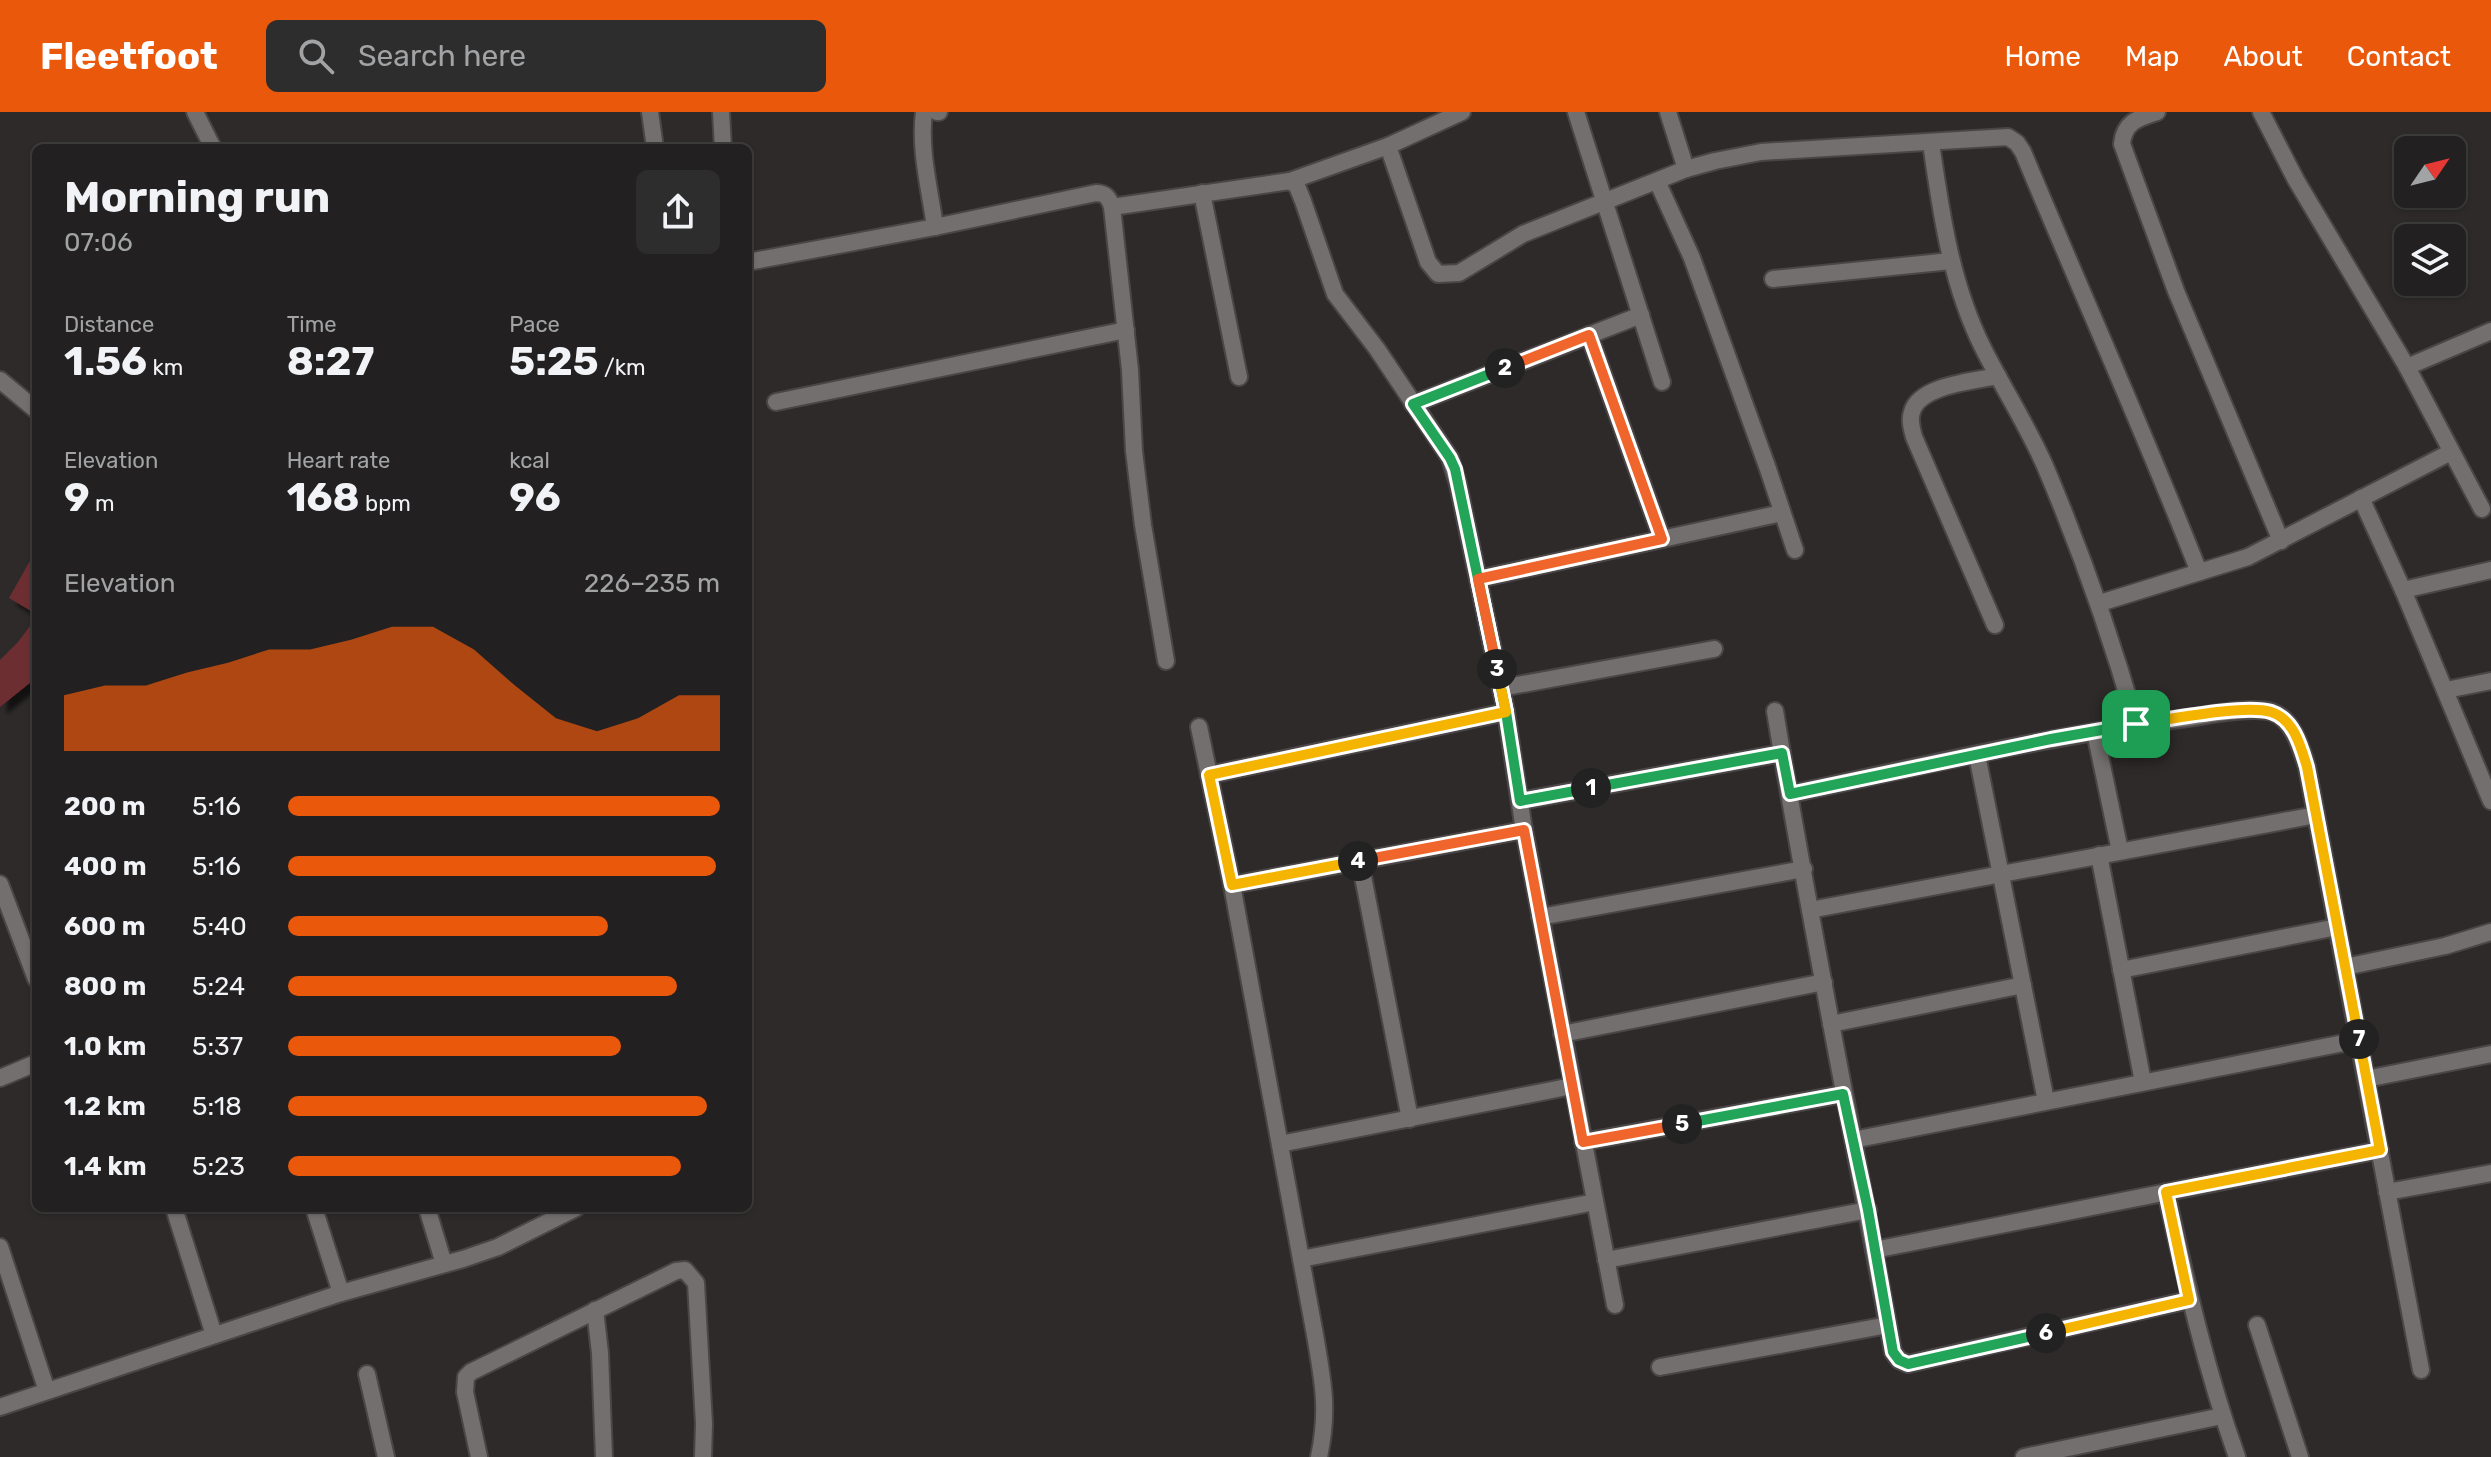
<!DOCTYPE html>
<meta charset="utf-8">
<style>
:root{--surface:#222020;--page:#2e2d2d;--text:#f1f3f6;--muted:#a2a3a5;--line:#3f3e3e;--accent:#ea580c}
body{margin:0;font-family:Rubik,sans-serif;background:var(--page);color:var(--text);height:100vh;display:flex;flex-direction:column;font-size:30px;white-space:nowrap}
*{box-sizing:border-box;margin:0}
p{font-size:26px;color:var(--muted)}
.icon{flex:none;width:44px;height:44px;fill:none;stroke:currentColor;stroke-width:2;stroke-linecap:round;stroke-linejoin:round}
.map{position:relative;flex:1;overflow:hidden}
.panel{position:absolute;left:32px;top:32px;width:720px;height:1068px;display:flex;flex-direction:column;background:var(--surface);border-radius:12px;box-shadow:0 2px 6px #0004,0 0 0 2px var(--line)}
.panel>*{flex:none}
.needle{width:52px;rotate:55deg}
.buttons{position:absolute;left:2394px;top:24px;display:grid;gap:16px}
.buttons a{display:grid;place-items:center;width:72px;height:72px;border-radius:12px;background:var(--surface);box-shadow:0 2px 6px #0004,0 0 0 2px var(--line);font-size:40px}
.pin{position:absolute;display:grid;place-items:center;width:68px;height:68px;color:#fff;margin:-34px;border-radius:16px;box-shadow:0 4px 12px #0006}
.km{position:absolute;width:40px;height:40px;margin:-20px;border-radius:50%;background:#222;color:#fff;font-size:22px;line-height:40px;text-align:center}
.round{display:grid;place-items:center;flex:none;width:84px;height:84px;border-radius:12px;background:var(--page)}
.overview{display:flex;align-items:center;justify-content:space-between;height:136px;padding:0 32px}
h1{font-size:44px;font-weight:700;line-height:60px}
.stats{display:grid;grid-template-columns:repeat(3,1fr);gap:12px;height:136px;padding:8px 32px}
.stats div{display:grid;align-content:center}
.stats b{font-size:40px;font-weight:700}
.stats small{font-size:22px;font-weight:400}
.stats p{font-size:22px}
.chart{height:224px;padding:16px 32px}
.chart p{display:flex;justify-content:space-between}
.chart svg{width:100%;height:144px;margin-top:8px;fill:var(--accent);opacity:.7}
ul{padding:0 32px;list-style:none;font-size:26px}
li{display:grid;grid-template-columns:128px 96px 1fr;align-items:center;height:60px}
li i{height:20px;border-radius:10px;background:var(--accent)}
header{display:flex;align-items:center;gap:48px;box-sizing:border-box;height:112px;padding:0 40px;background:var(--accent);color:#fff}
header strong{font-size:38px}
nav{display:flex;gap:44px;margin-inline-start:auto;font-size:28px}
.search{width:560px;height:72px;background:var(--page);display:flex;align-items:center;gap:20px;box-sizing:border-box;padding:0 28px;border-radius:12px;color:var(--muted);font-size:30px}
.map>svg:first-child{display:block}
.building{fill:#6d2d33;filter:url(#shadow)}
.lines{fill:none;stroke-linecap:round;stroke-linejoin:round}
.street-casing{stroke:#4a4647;stroke-width:20}
.street{stroke:#746f6f;stroke-width:16}
.split-1-casing{stroke:#fff;stroke-width:16}
.split-2-casing{stroke:#fff;stroke-width:16}
.split-3-casing{stroke:#fff;stroke-width:16}
.split-4-casing{stroke:#fff;stroke-width:16}
.split-5-casing{stroke:#fff;stroke-width:16}
.split-6-casing{stroke:#fff;stroke-width:16}
.split-7-casing{stroke:#fff;stroke-width:16}
.split-8-casing{stroke:#fff;stroke-width:16}
.split-1{stroke:#22a559;stroke-width:10}
.split-2{stroke:#22a559;stroke-width:10}
.split-3{stroke:#f0652b;stroke-width:10}
.split-4{stroke:#f5b400;stroke-width:10}
.split-5{stroke:#f0652b;stroke-width:10}
.split-6{stroke:#22a559;stroke-width:10}
.split-7{stroke:#f5b400;stroke-width:10}
.split-8{stroke:#f5b400;stroke-width:10}
</style>
<header>
<strong>Fleetfoot</strong>
<div class="search"><svg class="icon" aria-label="search" viewBox="0 0 24 24"><circle cx="10" cy="10" r="6"/><path d="M15 15l6 6"/></svg>Search here</div>
<nav><a>Home</a><a>Map</a><a>About</a><a>Contact</a></nav>
</header>
<div class="map">
<svg width="2491" height="1345" viewBox="0 0 2491 1345">
<defs>
<filter id="shadow"><feDropShadow dx="7" dy="7" stdDeviation="2" flood-color="#0009"/></filter>
</defs>
<rect width="100%" height="100%" fill="#2e2a2a"/>
<!-- building -->
<g class="building">
<path d="M 36,438 L 36,502 L 9,486 Z"/>
<path d="M 36,506 L 36,566 L 0,595 L 0,548 L 18,530 Z"/>
</g>
<g class="lines">
<!-- street casing -->
<g class="street-casing">
<g id="street">
<path d="M 195,0 L 213,36"/>
<path d="M 650,0 L 655,36"/>
<path d="M 721,0 L 723,36"/>
<path d="M 924,0 C 919,38 930,78 935,115"/>
<path d="M 937,0 L 939,0"/>
<path d="M 1576,0 L 1662,270"/>
<path d="M 1668,0 L 1686,57"/>
<path d="M 2157,0 C 2138,6 2124,10 2122,32 L 2176,179 L 2281,429"/>
<path d="M 2261,0 L 2296,68 L 2407,255 L 2482,397"/>
<path d="M 1931,31 C 1941,101 1951,172 1983,236 C 2003,276 2027,313 2045,354 C 2081,439 2111,524 2136,612"/>
<path d="M 1388,34 L 1428,150 L 1438,162 L 1459,161 L 1523,122 L 1686,57 L 1715,49 L 1761,40 L 2008,25 L 2017,31 L 2023,40 C 2081,180 2144,319 2199,460"/>
<path d="M 1290,69 L 1388,34 L 1462,0"/>
<path d="M 1657,69 L 1692,146 L 1768,357 L 1795,438"/>
<path d="M 1202,81 L 1239,265"/>
<path d="M 1112,95 L 1290,69 L 1297,74 L 1303,89 L 1335,182 L 1377,237 L 1450,346 L 1458,372 L 1506,600 L 1524,718 L 1615,1193"/>
<path d="M 748,150 L 935,115 L 1096,81 C 1106,81 1109,86 1112,95 L 1130,258 L 1134,339 L 1143,413 L 1166,549"/>
<path d="M 1773,167 L 1951,149"/>
<path d="M 1589,223 L 1662,427"/>
<path d="M 2407,255 L 2491,219"/>
<path d="M 0,268 L 36,298"/>
<path d="M 776,290 L 1126,218"/>
<path d="M 1413,292 L 1641,203"/>
<path d="M 2361,386 L 2403,478 L 2491,689"/>
<path d="M 1478,467 L 1782,401"/>
<path d="M 2403,478 L 2491,458"/>
<path d="M 2100,491 L 2248,445 L 2451,340"/>
<path d="M 1995,513 L 1914,325 C 1912,317 1909,308 1912,300 C 1919,273 1975,269 1998,264"/>
<path d="M 1501,576 L 1714,537"/>
<path d="M 2446,578 L 2491,569"/>
<path d="M 1775,599 C 1810,813 1854,1026 1893,1240 L 1899,1248 L 1908,1252 L 2189,1188"/>
<path d="M 1199,615 L 1232,773 L 1315,1223 C 1323,1270 1329,1297 1319,1345"/>
<path d="M 2095,620 L 2120,739"/>
<path d="M 1977,643 L 2046,989"/>
<path d="M 1209,663 L 1506,600"/>
<path d="M 1790,682 C 1922,654 2053,623 2187,606 C 2208,603 2252,594 2272,600 C 2293,607 2301,636 2307,655 L 2421,1258"/>
<path d="M 1520,689 L 1782,641"/>
<path d="M 2099,743 L 2143,970"/>
<path d="M 1360,749 L 1410,1007"/>
<path d="M 0,772 L 36,867"/>
<path d="M 1232,773 L 1524,718"/>
<path d="M 1810,798 L 2316,703"/>
<path d="M 1540,805 L 1804,757"/>
<path d="M 2345,855 L 2445,834 L 2491,820"/>
<path d="M 2121,858 L 2337,815"/>
<path d="M 1831,912 L 2023,873"/>
<path d="M 1562,922 L 1824,870"/>
<path d="M 0,966 L 36,951"/>
<path d="M 2366,967 L 2491,942"/>
<path d="M 1853,1028 L 2359,928"/>
<path d="M 1583,1030 L 1843,982"/>
<path d="M 1280,1032 L 1572,974"/>
<path d="M 2166,1080 C 2186,1170 2206,1258 2237,1345"/>
<path d="M 2387,1080 L 2491,1061"/>
<path d="M 174,1096 L 214,1223"/>
<path d="M 314,1096 L 341,1181"/>
<path d="M 427,1096 L 444,1152"/>
<path d="M 0,1135 L 47,1279"/>
<path d="M 1874,1138 L 2380,1038"/>
<path d="M 1301,1147 L 1595,1090"/>
<path d="M 1606,1148 L 1868,1098"/>
<path d="M 595,1198 L 600,1241 L 604,1345"/>
<path d="M 2257,1213 L 2300,1345"/>
<path d="M 1660,1255 L 1888,1213"/>
<path d="M 367,1262 L 386,1345"/>
<path d="M 0,1295 L 341,1181 L 463,1147 L 498,1135 L 576,1096"/>
<path d="M 479,1345 L 465,1280 L 466,1265 L 471,1260 L 676,1159 L 685,1158 L 696,1171 L 704,1312 L 703,1345"/>
<path d="M 2024,1345 L 2222,1304"/>
</g>
</g>
<!-- street -->
<use href="#street" class="street"/>
</g>
<g class="lines">
<!-- split-1 casing -->
<g class="split-1-casing">
<path id="split-1" d="M 1591,676 L 1782,641 L 1790,682 L 2051,627 L 2136,612"/>
</g>
<!-- split-2 casing -->
<g class="split-2-casing">
<path id="split-2" d="M 1505,256 L 1413,292 L 1450,346 L 1455,357 L 1506,600 L 1520,689 L 1591,676"/>
</g>
<!-- split-3 casing -->
<g class="split-3-casing">
<path id="split-3" d="M 1497,557 L 1478,467 L 1662,427 L 1589,223 L 1505,256"/>
</g>
<!-- split-4 casing -->
<g class="split-4-casing">
<path id="split-4" d="M 1358,749 L 1232,773 L 1209,663 L 1506,600 L 1497,557"/>
</g>
<!-- split-5 casing -->
<g class="split-5-casing">
<path id="split-5" d="M 1358,749 L 1524,718 L 1583,1030 L 1682,1012"/>
</g>
<!-- split-6 casing -->
<g class="split-6-casing">
<path id="split-6" d="M 1682,1012 L 1843,982 L 1868,1098 L 1893,1240 L 1899,1248 L 1908,1252 L 2046,1221"/>
</g>
<!-- split-7 casing -->
<g class="split-7-casing">
<path id="split-7" d="M 2046,1221 L 2189,1188 L 2166,1080 L 2380,1038 L 2359,927"/>
</g>
<!-- split-8 casing -->
<g class="split-8-casing">
<path id="split-8" d="M 2136,612 C 2167,608 2244,592 2271,600 C 2294,607 2301,635 2307,655 L 2359,927"/>
</g>
<!-- split-1 -->
<use href="#split-1" class="split-1"/>
<!-- split-2 -->
<use href="#split-2" class="split-2"/>
<!-- split-3 -->
<use href="#split-3" class="split-3"/>
<!-- split-4 -->
<use href="#split-4" class="split-4"/>
<!-- split-5 -->
<use href="#split-5" class="split-5"/>
<!-- split-6 -->
<use href="#split-6" class="split-6"/>
<!-- split-7 -->
<use href="#split-7" class="split-7"/>
<!-- split-8 -->
<use href="#split-8" class="split-8"/>
</g>
</svg>
<div class="buttons">
<a><svg class="needle" viewBox="-14 -14 28 28"><path d="M0-13l5 13h-10z" fill="#e53935"/><path d="M0 13l5-13h-10z" fill="#a2a3a5"/></svg></a>
<a><svg class="icon" aria-label="layers" viewBox="0 0 24 24"><path d="M12 4l9 5-9 5-9-5zM3 14l9 5 9-5"/></svg></a>
</div>
<div class="pin" style="left:2136px;top:612px;background:#1e9e55"><svg class="icon" aria-label="arrive" viewBox="0 0 24 24"><path d="M6 21V4h12l-3 4 3 4H6"/></svg></div>
<b class="km" style="left:1591px;top:676px">1</b>
<b class="km" style="left:1505px;top:256px">2</b>
<b class="km" style="left:1497px;top:557px">3</b>
<b class="km" style="left:1358px;top:749px">4</b>
<b class="km" style="left:1682px;top:1012px">5</b>
<b class="km" style="left:2046px;top:1221px">6</b>
<b class="km" style="left:2359px;top:927px">7</b>
<section class="panel">
<div class="overview"><div><h1>Morning run</h1><p>07:06</p></div><a class="round"><svg class="icon" aria-label="share" viewBox="0 0 24 24"><path d="M12 15V3M7 8l5-5 5 5M5 13v7h14v-7"/></svg></a></div>
<div class="stats">
<div><p>Distance</p><b>1.56<small> km</small></b></div>
<div><p>Time</p><b>8:27</b></div>
<div><p>Pace</p><b>5:25<small> /km</small></b></div>
</div>
<div class="stats">
<div><p>Elevation</p><b>9<small> m</small></b></div>
<div><p>Heart rate</p><b>168<small> bpm</small></b></div>
<div><p>kcal</p><b>96</b></div>
</div>
<div class="chart"><p><span>Elevation</span>226–235 m</p>
<svg viewBox="0 0 160 44" preserveAspectRatio="none"><path d="M0 44V27L10 24L20 24L30 20L40 17L50 13L60 13L70 10L80 6L90 6L100 13L110 24L120 34L130 38L140 34L150 27L160 27V44z"/></svg>
</div>
<ul>
<li><b>200 m</b>5:16<i style="width:100%"></i></li>
<li><b>400 m</b>5:16<i style="width:99%"></i></li>
<li><b>600 m</b>5:40<i style="width:74%"></i></li>
<li><b>800 m</b>5:24<i style="width:90%"></i></li>
<li><b>1.0 km</b>5:37<i style="width:77%"></i></li>
<li><b>1.2 km</b>5:18<i style="width:97%"></i></li>
<li><b>1.4 km</b>5:23<i style="width:91%"></i></li>
</ul>
</section>
</div>
